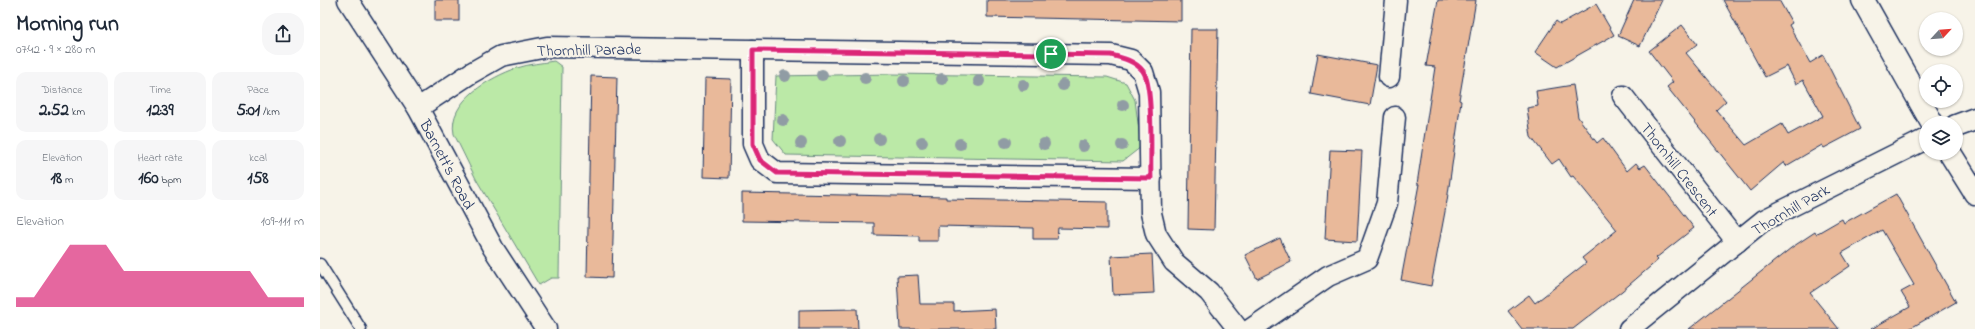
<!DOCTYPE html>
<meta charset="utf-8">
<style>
:root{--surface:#fff;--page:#f6f6f7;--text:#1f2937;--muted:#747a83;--accent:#db2777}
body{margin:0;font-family:"Indie Flower",sans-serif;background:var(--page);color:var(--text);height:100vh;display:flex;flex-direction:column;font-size:15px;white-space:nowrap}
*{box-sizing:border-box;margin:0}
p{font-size:13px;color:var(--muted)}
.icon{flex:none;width:22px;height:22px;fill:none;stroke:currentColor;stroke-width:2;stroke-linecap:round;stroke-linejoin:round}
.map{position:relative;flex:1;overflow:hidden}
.details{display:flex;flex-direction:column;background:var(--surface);width:320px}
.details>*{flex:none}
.needle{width:26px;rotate:64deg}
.tools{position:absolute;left:1599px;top:12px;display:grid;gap:8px}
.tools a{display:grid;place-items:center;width:44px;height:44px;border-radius:50%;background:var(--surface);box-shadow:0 1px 3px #0004;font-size:20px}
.pin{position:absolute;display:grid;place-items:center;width:34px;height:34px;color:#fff;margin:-17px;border:2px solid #fff;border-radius:50%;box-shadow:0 1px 4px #0007}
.round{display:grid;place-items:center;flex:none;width:42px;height:42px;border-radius:16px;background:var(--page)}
.summary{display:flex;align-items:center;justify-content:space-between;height:68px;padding:0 16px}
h1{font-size:22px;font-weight:700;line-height:30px}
.metrics{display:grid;grid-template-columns:repeat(3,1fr);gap:6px;height:68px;padding:4px 16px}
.metrics div{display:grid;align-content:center;border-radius:10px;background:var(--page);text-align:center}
.metrics b{font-size:17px;font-weight:700}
.metrics small{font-size:11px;font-weight:400}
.metrics p{font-size:11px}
.chart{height:112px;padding:8px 16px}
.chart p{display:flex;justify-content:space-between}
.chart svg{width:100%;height:72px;margin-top:4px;fill:var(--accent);opacity:.7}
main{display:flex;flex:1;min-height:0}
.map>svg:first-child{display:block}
.green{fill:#bbe9a7;stroke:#6b8c82}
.building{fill:#e9b99a;stroke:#1b2f5e}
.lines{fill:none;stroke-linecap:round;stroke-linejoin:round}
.lane-casing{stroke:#1b2f5e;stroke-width:13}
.street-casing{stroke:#1b2f5e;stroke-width:23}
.secondary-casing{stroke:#1b2f5e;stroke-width:25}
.highway-casing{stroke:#1b2f5e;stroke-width:25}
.lane{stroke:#f7f3e8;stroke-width:10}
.street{stroke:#f7f3e8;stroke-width:20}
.secondary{stroke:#f7f3e8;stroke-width:22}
.highway{stroke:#f7f3e8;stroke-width:22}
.tree{fill:#909ca4}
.route-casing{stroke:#fff;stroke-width:8}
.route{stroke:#db2777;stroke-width:5}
.labels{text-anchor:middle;stroke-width:4;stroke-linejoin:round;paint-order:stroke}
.street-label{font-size:16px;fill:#1b2f5e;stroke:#f7f3e8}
</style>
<main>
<section class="details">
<div class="summary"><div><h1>Morning run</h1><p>07:42 · 9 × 280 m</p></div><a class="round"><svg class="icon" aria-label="share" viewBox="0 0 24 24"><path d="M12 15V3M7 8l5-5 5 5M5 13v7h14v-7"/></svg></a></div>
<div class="metrics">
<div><p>Distance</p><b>2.52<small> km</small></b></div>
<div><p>Time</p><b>12:39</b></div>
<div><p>Pace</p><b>5:01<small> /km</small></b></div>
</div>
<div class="metrics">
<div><p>Elevation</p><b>18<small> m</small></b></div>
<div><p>Heart rate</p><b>160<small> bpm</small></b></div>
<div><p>kcal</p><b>158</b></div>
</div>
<div class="chart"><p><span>Elevation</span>109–111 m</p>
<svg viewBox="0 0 160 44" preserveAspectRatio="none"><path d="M0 44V38L10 38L20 22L30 6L40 6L50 6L60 22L70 22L80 22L90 22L100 22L110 22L120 22L130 22L140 38L150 38L160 38V44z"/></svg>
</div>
</section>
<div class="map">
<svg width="1655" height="329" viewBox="0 0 1655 329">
<rect width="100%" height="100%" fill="#f7f3e8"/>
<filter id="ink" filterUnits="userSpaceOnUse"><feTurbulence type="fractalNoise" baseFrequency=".025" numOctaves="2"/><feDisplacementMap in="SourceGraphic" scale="8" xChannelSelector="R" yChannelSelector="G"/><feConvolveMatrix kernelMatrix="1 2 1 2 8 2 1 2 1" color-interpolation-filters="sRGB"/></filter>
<g filter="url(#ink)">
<!-- green -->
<g class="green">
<path d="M 234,61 L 242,67 L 239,278 L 231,278 L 219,285 L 156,179 L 134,134 C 127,101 171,77 197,68 C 209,64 222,63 234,61 Z"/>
<path d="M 571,74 L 787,77 L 806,83 L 815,100 L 821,147 L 803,161 L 466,155 L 453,139 L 456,76 Z"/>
</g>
<!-- building -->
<g class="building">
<rect x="115" y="0" width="24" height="21"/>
<path d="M 667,0 L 861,0 L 861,21 L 667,17 Z"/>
<path d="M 1118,0 L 1156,0 L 1139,100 L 1141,101 L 1127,201 L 1111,286 L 1081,280 L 1099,184 L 1097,184 L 1115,67 L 1106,66 Z"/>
<path d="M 1314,0 L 1342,0 L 1320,46 L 1298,36 Z"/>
<path d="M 1403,0 L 1459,0 L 1472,23 L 1469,25 L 1490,63 L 1503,55 L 1540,129 L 1504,148 L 1502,145 L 1466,166 L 1464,162 L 1430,191 L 1347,87 L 1353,82 L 1329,51 L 1362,25 L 1377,44 L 1366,53 L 1406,101 L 1396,110 L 1426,145 L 1462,124 L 1468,135 L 1503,116 L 1483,80 L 1476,84 L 1467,66 L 1445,77 Z"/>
<path d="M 1276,4 L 1294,35 L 1237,67 L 1215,52 L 1236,21 L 1240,24 Z"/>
<path d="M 871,29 L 898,29 L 894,230 L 868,229 Z"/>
<path d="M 998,54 L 1057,65 L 1050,105 L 991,94 Z"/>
<path d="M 271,76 L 297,77 L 292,278 L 267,277 Z"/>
<path d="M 385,78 L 411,79 L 409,178 L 383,177 Z"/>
<path d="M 1253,85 L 1258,117 L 1277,143 L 1283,138 L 1307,171 L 1316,163 L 1320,168 L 1325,165 L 1374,228 L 1336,258 L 1338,260 L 1302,291 L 1253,329 L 1202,329 L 1188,311 L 1209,295 L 1215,303 L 1266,263 L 1262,258 L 1297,230 L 1253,176 L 1251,177 L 1239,159 L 1232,164 L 1211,137 L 1207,108 L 1218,106 L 1216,91 Z"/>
<path d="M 1010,150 L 1042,151 L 1037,241 L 1005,239 Z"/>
<path d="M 422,193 L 626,197 L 626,199 L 787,202 L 787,229 L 738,228 L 737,239 L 713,239 L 713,228 L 618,226 L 618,241 L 599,241 L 599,236 L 554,235 L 554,223 L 422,221 Z"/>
<path d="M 1576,194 L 1636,302 L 1589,329 L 1551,329 L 1590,307 L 1581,292 L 1594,285 L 1562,230 L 1522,253 L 1530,266 L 1490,293 L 1519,329 L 1369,329 L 1471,248 L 1495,232 L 1496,234 L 1522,219 L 1524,223 Z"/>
<path d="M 960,238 L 971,262 L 937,279 L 925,255 Z"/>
<path d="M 832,254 L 834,293 L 793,295 L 791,256 Z"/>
<path d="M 598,275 L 600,304 L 634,304 L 634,311 L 675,309 L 676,329 L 580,329 L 577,276 Z"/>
<path d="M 537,309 L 538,329 L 479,329 L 479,310 Z"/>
</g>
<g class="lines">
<!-- lane casing -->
<g class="lane-casing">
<path id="lane" d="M 0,264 L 41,329"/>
</g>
<!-- street casing -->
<g class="street-casing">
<g id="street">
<path d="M 28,0 L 98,108 L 173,248 L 226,329"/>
<path d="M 433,50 L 433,144 L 440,160 L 457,173 L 831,178"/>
<path d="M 1069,77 L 1076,0"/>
<path d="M 1303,96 L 1417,242"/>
<path d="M 98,108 L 151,73 L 181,56 L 227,47 L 791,55 L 811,60 L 823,72 L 829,92 L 831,213 L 836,234 L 854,262 L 889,292 L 918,329"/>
<path d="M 931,329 L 1008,276 L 1047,259 L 1067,203 L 1075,117"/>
<path d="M 1309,329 L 1444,220 L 1606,139"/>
</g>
</g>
<!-- secondary casing -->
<g class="secondary-casing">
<path id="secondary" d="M 1636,126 L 1655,119"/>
</g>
<!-- highway casing -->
<g class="highway-casing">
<g id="highway">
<path d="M 1543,0 L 1612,123"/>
<path d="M 1630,153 L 1655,193"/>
</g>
</g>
<!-- lane -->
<use href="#lane" class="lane"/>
<!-- street -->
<use href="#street" class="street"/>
<!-- secondary -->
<use href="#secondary" class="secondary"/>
<!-- highway -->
<use href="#highway" class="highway"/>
</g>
<!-- trees -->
<g class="tree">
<circle cx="502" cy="75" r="6"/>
<circle cx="465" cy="76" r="6"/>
<circle cx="545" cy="78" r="6"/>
<circle cx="622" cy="79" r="6"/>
<circle cx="584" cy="81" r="6"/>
<circle cx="659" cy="81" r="6"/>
<circle cx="703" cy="85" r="6"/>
<circle cx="743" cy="85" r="6"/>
<circle cx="803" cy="105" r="6"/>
<circle cx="463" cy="120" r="6"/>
<circle cx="559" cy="139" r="6"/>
<circle cx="520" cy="141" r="6"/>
<circle cx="602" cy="142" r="6"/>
<circle cx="686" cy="142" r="6"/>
<circle cx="481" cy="143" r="6"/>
<circle cx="640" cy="144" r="6"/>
<circle cx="724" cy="144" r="6"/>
<circle cx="802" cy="145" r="6"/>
<circle cx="763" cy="146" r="6"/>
</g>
</g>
<g class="lines" filter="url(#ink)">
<!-- route casing -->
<g class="route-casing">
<path id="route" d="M 433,50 L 791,55 C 803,58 815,61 823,71 C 834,87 830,156 831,178 L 457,173 L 440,160 L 433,144 Z"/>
</g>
<!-- route -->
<use href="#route" class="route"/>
</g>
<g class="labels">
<!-- street labels -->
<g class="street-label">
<text transform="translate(269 49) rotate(-1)" y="6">Thornhill Parade</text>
<text transform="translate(128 164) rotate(62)" y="6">Barnett's Road</text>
<text transform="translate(1360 169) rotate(52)" y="6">Thornhill Crescent</text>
<text transform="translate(1470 209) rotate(-30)" y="6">Thornhill Park</text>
</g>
</g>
</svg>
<div class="tools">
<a><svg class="needle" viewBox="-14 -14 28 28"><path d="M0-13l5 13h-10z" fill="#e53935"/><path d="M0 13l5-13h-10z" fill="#747a83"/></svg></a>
<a><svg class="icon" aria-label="locate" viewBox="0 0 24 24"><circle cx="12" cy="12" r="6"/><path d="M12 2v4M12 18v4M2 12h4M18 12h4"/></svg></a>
<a><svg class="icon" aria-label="layers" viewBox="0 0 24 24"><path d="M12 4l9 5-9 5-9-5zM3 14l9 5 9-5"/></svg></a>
</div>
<div class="pin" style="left:731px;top:54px;background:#1e9e55"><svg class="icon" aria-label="arrive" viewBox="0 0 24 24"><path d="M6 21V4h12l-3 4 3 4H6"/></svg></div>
</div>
</main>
